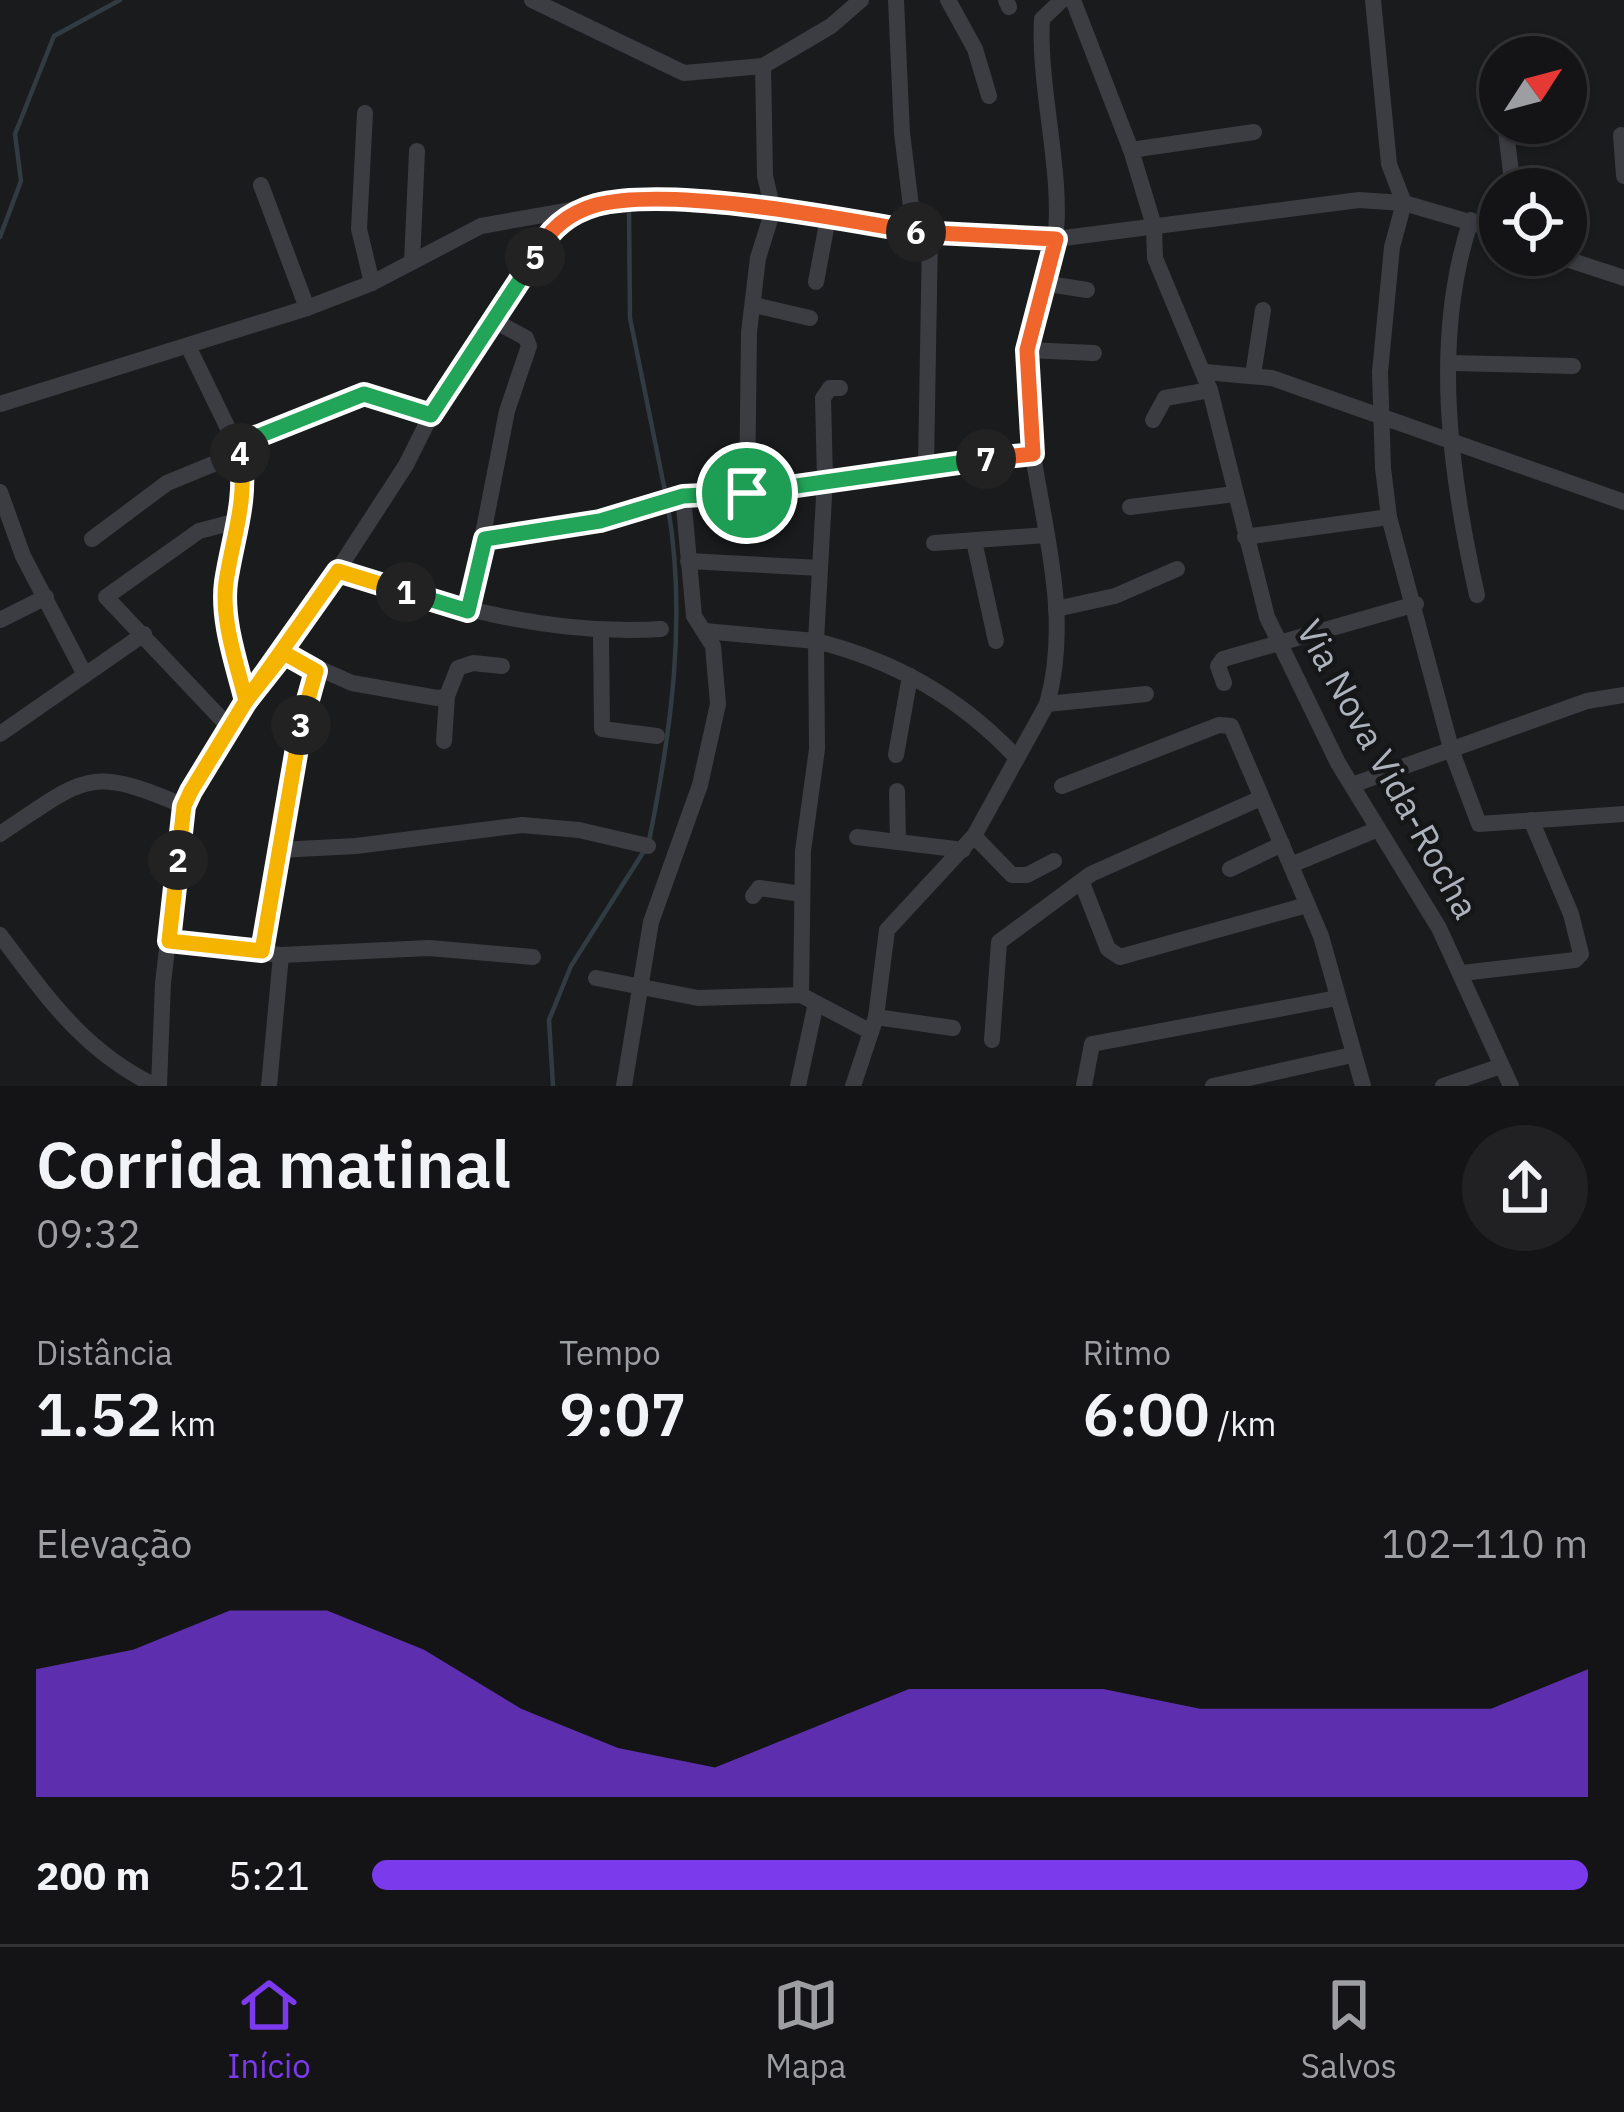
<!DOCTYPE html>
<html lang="pt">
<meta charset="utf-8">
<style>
:root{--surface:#141416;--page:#212123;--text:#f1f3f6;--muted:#9d9ea1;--line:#333335;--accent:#7c3aed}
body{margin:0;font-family:"IBM Plex Sans",sans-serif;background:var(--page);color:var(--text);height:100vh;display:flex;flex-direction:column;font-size:45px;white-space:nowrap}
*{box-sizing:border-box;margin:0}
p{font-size:39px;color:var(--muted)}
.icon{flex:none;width:66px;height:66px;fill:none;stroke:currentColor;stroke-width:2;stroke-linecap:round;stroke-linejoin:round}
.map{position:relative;height:1086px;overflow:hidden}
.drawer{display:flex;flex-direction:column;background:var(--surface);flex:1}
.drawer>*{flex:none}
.needle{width:78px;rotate:54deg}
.fabs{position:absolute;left:1479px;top:36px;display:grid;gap:24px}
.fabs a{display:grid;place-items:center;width:108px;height:108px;border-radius:50%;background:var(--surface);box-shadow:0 3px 9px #0004,0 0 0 3px var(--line);font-size:60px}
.pin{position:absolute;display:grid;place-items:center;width:102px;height:102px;color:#fff;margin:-51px;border:6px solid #fff;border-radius:50%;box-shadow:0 3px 12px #0007}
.km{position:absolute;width:60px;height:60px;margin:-30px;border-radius:50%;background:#222;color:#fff;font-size:33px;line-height:60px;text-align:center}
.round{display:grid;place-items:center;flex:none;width:126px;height:126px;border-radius:63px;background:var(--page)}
.head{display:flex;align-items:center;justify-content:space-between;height:204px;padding:0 36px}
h1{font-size:66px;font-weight:600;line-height:90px}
.metrics{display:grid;grid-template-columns:repeat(3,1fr);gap:18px;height:204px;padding:12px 36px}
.metrics div{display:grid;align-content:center}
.metrics b{font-size:60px;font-weight:600}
.metrics small{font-size:33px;font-weight:400}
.metrics p{font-size:33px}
.chart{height:336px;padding:24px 36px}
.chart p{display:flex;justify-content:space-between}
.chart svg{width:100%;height:216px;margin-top:12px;fill:var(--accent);opacity:.7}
ul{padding:0 36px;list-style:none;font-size:39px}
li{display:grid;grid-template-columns:192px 144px 1fr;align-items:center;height:90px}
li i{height:30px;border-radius:15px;background:var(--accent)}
.tab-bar{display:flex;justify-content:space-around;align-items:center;height:168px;border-top:3px solid var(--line);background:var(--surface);font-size:33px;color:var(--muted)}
.tab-bar a{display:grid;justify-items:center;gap:6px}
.tab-bar .on{color:var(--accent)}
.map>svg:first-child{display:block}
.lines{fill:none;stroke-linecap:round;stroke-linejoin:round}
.stream{stroke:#303b42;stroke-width:4.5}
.minor{stroke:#3b3d42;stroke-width:16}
.split-1-casing{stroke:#fff;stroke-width:24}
.split-2-casing{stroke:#fff;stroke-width:24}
.split-3-casing{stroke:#fff;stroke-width:24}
.split-4-casing{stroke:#fff;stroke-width:24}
.split-5-casing{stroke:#fff;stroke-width:24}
.split-6-casing{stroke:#fff;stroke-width:24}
.split-7-casing{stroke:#fff;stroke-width:24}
.split-8-casing{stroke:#fff;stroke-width:24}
.split-1{stroke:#22a559;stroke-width:15}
.split-2{stroke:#f5b400;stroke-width:15}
.split-3{stroke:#f5b400;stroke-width:15}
.split-4{stroke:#f5b400;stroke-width:15}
.split-5{stroke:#22a559;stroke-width:15}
.split-6{stroke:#f0652b;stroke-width:15}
.split-7{stroke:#f0652b;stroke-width:15}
.split-8{stroke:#22a559;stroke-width:15}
.labels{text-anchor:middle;stroke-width:9;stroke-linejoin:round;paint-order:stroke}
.street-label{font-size:36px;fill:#adb3bc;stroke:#151618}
</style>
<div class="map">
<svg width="1624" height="1086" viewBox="0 0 1624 1086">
<rect width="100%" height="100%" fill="#1a1b1d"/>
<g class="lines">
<!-- stream -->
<g class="stream">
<path d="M 629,205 L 630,318 L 666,496"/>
<path d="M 0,237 L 21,181 L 15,134 L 54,36 L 120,0"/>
<path d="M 649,841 C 671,732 687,618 668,507"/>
<path d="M 553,1086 L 549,1020 L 571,966 L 644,851"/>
</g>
<!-- minor -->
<g class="minor">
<path d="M 532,0 L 684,73 L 763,66"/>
<path d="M 896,0 L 902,133 L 914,231"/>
<path d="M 948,0 L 975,49 L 989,96"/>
<path d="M 1006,0 L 1009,7"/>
<path d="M 1073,0 L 1131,150 L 1154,226 L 1155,258 L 1210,390 L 1267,617 L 1338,763 L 1439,928 L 1511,1086"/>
<path d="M 1373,0 L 1389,164 L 1404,203 L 1392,247 L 1380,372 L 1383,468 L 1389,517 L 1452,752 L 1479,824 L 1624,814"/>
<path d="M 365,113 L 359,229 L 372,283"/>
<path d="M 1505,123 L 1513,189"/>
<path d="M 1621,135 L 1624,176"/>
<path d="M 1131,150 L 1254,132"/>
<path d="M 261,185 L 307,308"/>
<path d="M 1471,220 C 1431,339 1450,475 1477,595"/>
<path d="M 1554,255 L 1624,278"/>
<path d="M 412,262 L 417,151"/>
<path d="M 816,282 L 828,218"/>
<path d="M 1042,283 L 1087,290"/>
<path d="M 754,305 L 810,318"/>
<path d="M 189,348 L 240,453 L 244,477 L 225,599 L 246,701"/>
<path d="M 1027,350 L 1094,353"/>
<path d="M 1451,363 L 1573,366"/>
<path d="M 1205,372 L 1272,378 L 1624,502"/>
<path d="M 1253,375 L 1263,310"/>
<path d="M 840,388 L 830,388 L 823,398 L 825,479 L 816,641 C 895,661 959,697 1015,756"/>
<path d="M 0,404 L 307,308 L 372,283 L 481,226 L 628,200 L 773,210 L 930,235 L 1056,239 L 1359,200 L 1404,203 L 1500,231"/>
<path d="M 1153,420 L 1165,398 L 1210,390"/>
<path d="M 236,445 L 358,395 L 431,415"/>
<path d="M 926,466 L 930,235"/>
<path d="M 0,492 L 23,556 L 85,675"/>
<path d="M 747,493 L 749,332 L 758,258 L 773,210 L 765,176 L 763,66 L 831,26 L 861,0"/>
<path d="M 1130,507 L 1235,494"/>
<path d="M 1245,537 L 1389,517"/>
<path d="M 92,539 L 167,483 L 240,453"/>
<path d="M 485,539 L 600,521 L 683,496 L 1033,454"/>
<path d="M 974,541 L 996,641"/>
<path d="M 934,543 L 1047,535"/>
<path d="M 688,561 L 820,568"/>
<path d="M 338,571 C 446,605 547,636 661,629"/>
<path d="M 1056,609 L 1115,596 L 1177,569"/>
<path d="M 468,611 L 507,411 L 529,346 L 526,338 L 491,319"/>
<path d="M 0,620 L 46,597"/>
<path d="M 704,631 L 816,641 L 817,749 L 803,851 L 801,995"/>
<path d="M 601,633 L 602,729 L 657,736"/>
<path d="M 284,653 L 352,683 L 437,698 L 447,696 L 458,668 L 473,663 L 502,666"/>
<path d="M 1224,683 L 1218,666 L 1223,659 L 1416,604"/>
<path d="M 1047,704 L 1146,694"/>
<path d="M 229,727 L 106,597 L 199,531 L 241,520"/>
<path d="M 0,734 L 144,634"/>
<path d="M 444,741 L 447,696"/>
<path d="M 896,755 L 910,676"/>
<path d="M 1352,785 L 1587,701 L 1624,695"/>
<path d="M 1062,786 L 1219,725 L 1231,726 L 1321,936 L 1363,1086"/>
<path d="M 897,791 L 898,842"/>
<path d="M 0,834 C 85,778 87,764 184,806"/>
<path d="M 974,836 L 1012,875 L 1027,875 L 1054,861"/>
<path d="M 857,837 L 963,850"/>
<path d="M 278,850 L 356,846 L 522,825 L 579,830 L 648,846"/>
<path d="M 1291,865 L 1378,829"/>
<path d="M 1230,869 L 1282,844"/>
<path d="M 1082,883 L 1108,949 L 1120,957 L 1307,905"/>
<path d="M 753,896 L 759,888 L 802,894"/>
<path d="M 0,935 C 47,997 84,1052 156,1086"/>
<path d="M 169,941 L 281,955 L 429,948 L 533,957"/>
<path d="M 262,951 L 288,776 L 316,671"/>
<path d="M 1462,973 L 1575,960 L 1581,954 L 1571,914 L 1531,820"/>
<path d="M 596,978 L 698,998 L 801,995 L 871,1032"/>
<path d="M 876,1017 L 953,1028"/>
<path d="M 992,1040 L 999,942 L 1091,874 L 1261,798"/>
<path d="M 159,1086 L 163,983 L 184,806 L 229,727 L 284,653 L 406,465 L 431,415 L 544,238 L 574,213"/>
<path d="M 269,1086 L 281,955"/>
<path d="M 624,1086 L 651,922 L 700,785 L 718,704 L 713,646 L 694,616 L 683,496"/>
<path d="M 798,1086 L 816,1003"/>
<path d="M 853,1086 L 876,1017 L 887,930 L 974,836 L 1047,704 C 1077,599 1029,490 1025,384 C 1023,332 1049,290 1055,240 C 1064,177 1038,87 1042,19 L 1062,0"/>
<path d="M 1084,1086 L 1092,1044 L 1337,998"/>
<path d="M 1213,1086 L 1352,1055"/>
<path d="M 1443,1086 L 1501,1066"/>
</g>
</g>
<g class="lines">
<!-- split-1 casing -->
<g class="split-1-casing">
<path id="split-1" d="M 406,592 L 468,611 L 485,539 L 600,521 L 683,496 L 747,493"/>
</g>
<!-- split-2 casing -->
<g class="split-2-casing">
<path id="split-2" d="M 178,860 L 184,806 L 191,791 L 246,701 L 338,571 L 406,592"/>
</g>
<!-- split-3 casing -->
<g class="split-3-casing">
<path id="split-3" d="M 178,860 L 169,941 L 262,951 L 301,725"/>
</g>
<!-- split-4 casing -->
<g class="split-4-casing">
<path id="split-4" d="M 240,453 C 248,500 233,536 226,582 C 221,621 237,664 246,701 L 284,653 L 316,671 L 301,725"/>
</g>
<!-- split-5 casing -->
<g class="split-5-casing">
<path id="split-5" d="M 240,453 L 236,445 L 364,394 L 431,415 L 535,257"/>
</g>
<!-- split-6 casing -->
<g class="split-6-casing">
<path id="split-6" d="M 535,257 C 547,231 568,213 596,205 C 670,186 837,218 916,232"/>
</g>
<!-- split-7 casing -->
<g class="split-7-casing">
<path id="split-7" d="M 916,232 L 1056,239 L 1027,350 L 1033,454 L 986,459"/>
</g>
<!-- split-8 casing -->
<g class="split-8-casing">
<path id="split-8" d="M 747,493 L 986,459"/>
</g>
<!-- split-1 -->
<use href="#split-1" class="split-1"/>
<!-- split-2 -->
<use href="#split-2" class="split-2"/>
<!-- split-3 -->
<use href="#split-3" class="split-3"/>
<!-- split-4 -->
<use href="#split-4" class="split-4"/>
<!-- split-5 -->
<use href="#split-5" class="split-5"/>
<!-- split-6 -->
<use href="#split-6" class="split-6"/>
<!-- split-7 -->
<use href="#split-7" class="split-7"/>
<!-- split-8 -->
<use href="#split-8" class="split-8"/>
</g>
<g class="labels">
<!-- street labels -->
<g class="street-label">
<text transform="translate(1388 769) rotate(61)" y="13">Via Nova Vida-Rocha</text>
</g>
</g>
</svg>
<div class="fabs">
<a><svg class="needle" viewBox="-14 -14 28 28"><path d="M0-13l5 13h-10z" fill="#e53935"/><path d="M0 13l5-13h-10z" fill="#9d9ea1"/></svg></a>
<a><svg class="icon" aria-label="locate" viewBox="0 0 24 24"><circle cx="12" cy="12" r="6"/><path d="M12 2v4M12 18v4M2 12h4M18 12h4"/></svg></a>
</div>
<div class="pin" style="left:747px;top:493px;background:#1e9e55"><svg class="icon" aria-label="arrive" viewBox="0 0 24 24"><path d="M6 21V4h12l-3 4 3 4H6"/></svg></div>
<b class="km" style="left:406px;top:592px">1</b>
<b class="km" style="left:178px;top:860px">2</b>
<b class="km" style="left:301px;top:725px">3</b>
<b class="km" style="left:240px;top:453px">4</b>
<b class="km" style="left:535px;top:257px">5</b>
<b class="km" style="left:916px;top:232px">6</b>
<b class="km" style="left:986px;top:459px">7</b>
</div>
<section class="drawer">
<div class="head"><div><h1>Corrida matinal</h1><p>09:32</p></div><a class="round"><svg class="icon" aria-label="share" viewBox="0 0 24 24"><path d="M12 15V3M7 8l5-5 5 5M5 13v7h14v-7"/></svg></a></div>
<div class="metrics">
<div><p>Distância</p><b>1.52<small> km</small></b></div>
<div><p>Tempo</p><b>9:07</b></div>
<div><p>Ritmo</p><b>6:00<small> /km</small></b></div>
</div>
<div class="chart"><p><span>Elevação</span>102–110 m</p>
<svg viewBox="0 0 160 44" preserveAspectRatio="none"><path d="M0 44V18L10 14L20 6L30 6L40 14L50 26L60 34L70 38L80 30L90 22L100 22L110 22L120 26L130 26L140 26L150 26L160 18V44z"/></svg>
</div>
<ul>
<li><b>200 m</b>5:21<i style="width:100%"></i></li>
</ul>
</section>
<nav class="tab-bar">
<a class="on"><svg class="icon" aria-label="home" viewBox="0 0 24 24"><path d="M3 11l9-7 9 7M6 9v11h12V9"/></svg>Início</a>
<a><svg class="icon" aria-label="map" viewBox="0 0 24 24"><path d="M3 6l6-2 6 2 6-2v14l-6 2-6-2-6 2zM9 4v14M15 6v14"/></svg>Mapa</a>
<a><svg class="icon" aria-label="saved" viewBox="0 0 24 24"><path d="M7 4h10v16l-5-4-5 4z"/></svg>Salvos</a>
</nav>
